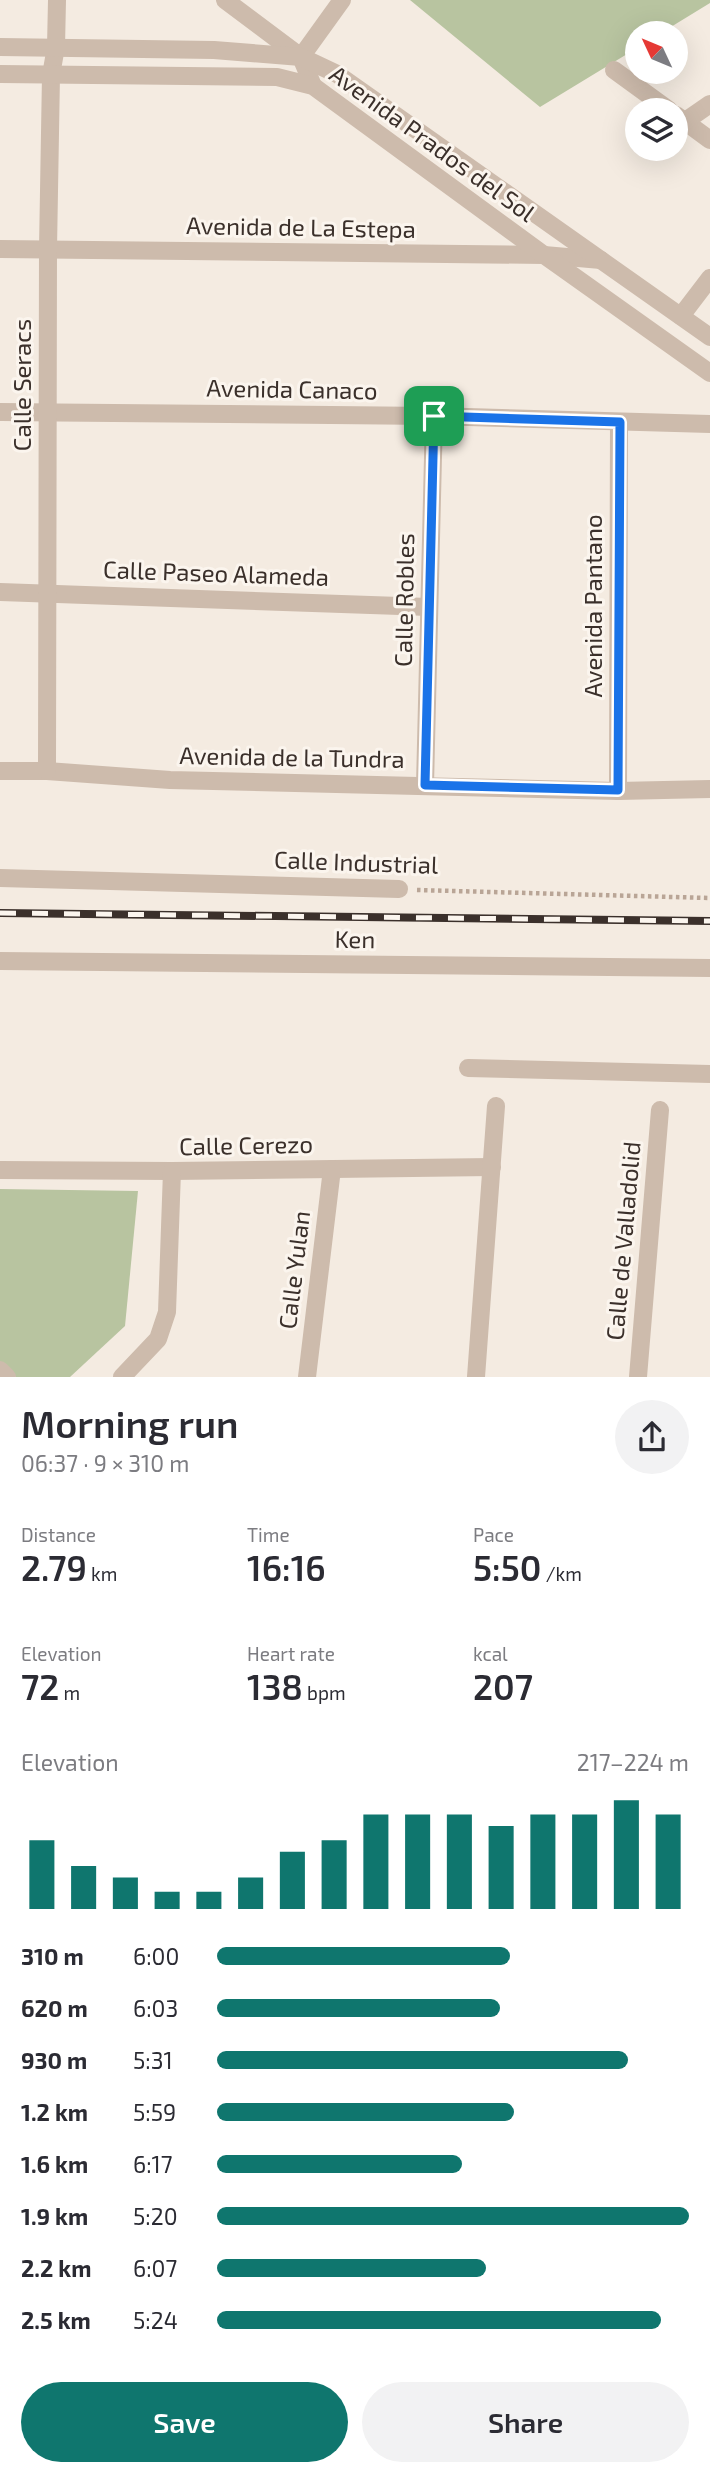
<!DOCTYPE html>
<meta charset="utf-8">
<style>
:root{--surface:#fff;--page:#f2f2f3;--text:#2b2b33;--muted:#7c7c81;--accent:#0f766e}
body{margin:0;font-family:"Exo 2",sans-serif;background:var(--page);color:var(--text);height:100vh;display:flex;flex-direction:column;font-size:26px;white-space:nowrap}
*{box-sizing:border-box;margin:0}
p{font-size:23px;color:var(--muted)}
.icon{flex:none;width:38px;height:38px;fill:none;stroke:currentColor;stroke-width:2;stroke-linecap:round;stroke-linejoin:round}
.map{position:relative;height:1377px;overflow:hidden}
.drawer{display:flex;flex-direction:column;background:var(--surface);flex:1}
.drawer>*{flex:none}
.needle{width:46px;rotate:314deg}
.buttons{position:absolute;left:625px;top:21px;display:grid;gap:14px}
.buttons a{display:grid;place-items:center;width:63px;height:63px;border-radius:50%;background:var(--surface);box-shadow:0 7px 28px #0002;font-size:35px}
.pin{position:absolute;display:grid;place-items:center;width:60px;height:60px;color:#fff;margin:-30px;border-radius:14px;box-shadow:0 4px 10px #0006}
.round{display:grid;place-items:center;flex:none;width:74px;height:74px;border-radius:37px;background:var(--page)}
.summary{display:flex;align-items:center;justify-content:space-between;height:119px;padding:0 21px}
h1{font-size:38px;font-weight:600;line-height:52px}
.stats{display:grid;grid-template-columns:repeat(3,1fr);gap:10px;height:119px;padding:7px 21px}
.stats div{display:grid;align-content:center}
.stats b{font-size:35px;font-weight:600}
.stats small{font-size:19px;font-weight:400}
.stats p{font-size:19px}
.chart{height:196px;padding:14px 21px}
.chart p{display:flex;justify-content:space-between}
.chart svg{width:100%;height:126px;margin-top:7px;stroke:var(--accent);stroke-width:6}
.action{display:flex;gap:14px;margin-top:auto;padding:14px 21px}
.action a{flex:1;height:80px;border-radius:42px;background:var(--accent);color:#fff;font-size:28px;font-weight:600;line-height:80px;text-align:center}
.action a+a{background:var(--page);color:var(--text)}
ul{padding:0 21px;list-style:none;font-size:23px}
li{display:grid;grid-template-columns:112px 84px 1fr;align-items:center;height:52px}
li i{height:18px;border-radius:9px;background:var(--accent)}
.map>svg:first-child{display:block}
.green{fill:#b8c4a0}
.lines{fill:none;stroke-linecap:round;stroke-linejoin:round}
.path{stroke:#b9a596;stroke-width:4.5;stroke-dasharray:3.5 3.5;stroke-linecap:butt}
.minor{stroke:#cdbbac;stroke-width:18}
.tertiary{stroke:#cdbbac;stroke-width:18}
.rail-casing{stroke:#3b302b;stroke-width:8}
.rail{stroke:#fbf5ee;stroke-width:5;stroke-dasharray:16;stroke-linecap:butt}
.route-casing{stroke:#fff;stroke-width:14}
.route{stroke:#1a73e8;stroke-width:9}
.labels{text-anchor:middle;stroke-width:6;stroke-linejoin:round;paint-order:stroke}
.street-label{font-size:24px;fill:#3b302b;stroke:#fbf5ee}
</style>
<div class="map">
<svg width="710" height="1377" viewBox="0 0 710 1377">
<rect width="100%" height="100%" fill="#f4ebe1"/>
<!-- green -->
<g class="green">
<path d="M 410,0 L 710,0 L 710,3 L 661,33 L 637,33 L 637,48 L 540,107 Z"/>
<path d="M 0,1189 L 138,1191 L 125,1326 L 70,1377 L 16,1377 L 0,1362 Z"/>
</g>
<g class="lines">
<!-- path -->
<path class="path" d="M 417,890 L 710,898"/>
<!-- minor -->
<g class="minor">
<path d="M 225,0 L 301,57 L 313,86"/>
<path d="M 301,57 L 342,0"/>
<path d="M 614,70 L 669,110"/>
<path d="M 676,115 L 710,140"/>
<path d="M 684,122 L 710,104"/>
<path d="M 0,249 L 544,255 L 601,260"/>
<path d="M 681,316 L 710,278"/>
<path d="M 0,412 L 434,416 L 710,424"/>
<path d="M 0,592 L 429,607"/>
<path d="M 0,771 L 47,771 L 170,780 L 618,791 L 710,789"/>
<path d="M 47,771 L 48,249 L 51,75 L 56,47 L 57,0"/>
<path d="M 425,785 L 434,416"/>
<path d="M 618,791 L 619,422"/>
<path d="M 0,878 L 399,889"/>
<path d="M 0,961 L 710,968"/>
<path d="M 468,1068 L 710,1074"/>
<path d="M 0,1170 L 172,1171 L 492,1167"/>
<path d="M 0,1370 L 7,1377"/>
<path d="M 122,1377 L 158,1339 L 167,1312 L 172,1171"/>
<path d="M 307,1377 L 332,1169"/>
<path d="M 476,1377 L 496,1106"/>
<path d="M 638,1377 L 660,1110"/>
</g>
<!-- tertiary -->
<g class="tertiary">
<path d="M 0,47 L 214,50 L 301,57 L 337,74 L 710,337"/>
<path d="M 0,74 L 277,77 L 313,86 L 544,255 L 710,373"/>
</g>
<!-- rail casing -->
<g class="rail-casing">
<path id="rail" d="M 0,913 L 710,921"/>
</g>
<!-- rail -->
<use href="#rail" class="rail"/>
</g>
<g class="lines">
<!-- route casing -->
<g class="route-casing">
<path id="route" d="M 434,416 L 620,422 L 618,790 L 425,785 Z"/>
</g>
<!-- route -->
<use href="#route" class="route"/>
</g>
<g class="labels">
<!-- street labels -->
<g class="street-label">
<text transform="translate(432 144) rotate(36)" y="8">Avenida Prados del Sol</text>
<text transform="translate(301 228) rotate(1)" y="8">Avenida de La Estepa</text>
<text transform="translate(23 385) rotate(-90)" y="8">Calle Seracs</text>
<text transform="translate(292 390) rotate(1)" y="8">Avenida Canaco</text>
<text transform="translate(216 574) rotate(2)" y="8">Calle Paseo Alameda</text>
<text transform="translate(405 600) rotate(-89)" y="8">Calle Robles</text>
<text transform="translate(594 606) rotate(-90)" y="8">Avenida Pantano</text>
<text transform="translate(292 758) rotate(1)" y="8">Avenida de la Tundra</text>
<text transform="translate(356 863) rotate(2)" y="8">Calle Industrial</text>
<text transform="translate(355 940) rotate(1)" y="8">Ken</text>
<text transform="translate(246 1146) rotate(-1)" y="8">Calle Cerezo</text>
<text transform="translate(624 1241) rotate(-85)" y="8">Calle de Valladolid</text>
<text transform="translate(295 1270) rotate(-83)" y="8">Calle Yulan</text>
</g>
</g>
</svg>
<div class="buttons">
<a><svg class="needle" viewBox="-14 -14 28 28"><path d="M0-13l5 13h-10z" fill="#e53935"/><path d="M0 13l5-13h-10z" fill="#7c7c81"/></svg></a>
<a><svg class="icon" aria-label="layers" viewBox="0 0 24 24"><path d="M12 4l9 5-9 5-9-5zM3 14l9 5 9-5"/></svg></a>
</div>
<div class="pin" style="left:434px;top:416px;background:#1e9e55"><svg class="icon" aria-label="arrive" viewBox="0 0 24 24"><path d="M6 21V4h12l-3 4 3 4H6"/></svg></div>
</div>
<section class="drawer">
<div class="summary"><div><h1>Morning run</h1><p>06:37 · 9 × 310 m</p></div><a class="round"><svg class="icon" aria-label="share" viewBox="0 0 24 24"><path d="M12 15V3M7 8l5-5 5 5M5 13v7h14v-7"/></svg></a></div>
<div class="stats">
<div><p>Distance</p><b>2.79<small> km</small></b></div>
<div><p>Time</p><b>16:16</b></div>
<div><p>Pace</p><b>5:50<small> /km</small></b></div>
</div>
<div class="stats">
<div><p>Elevation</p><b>72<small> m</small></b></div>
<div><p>Heart rate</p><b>138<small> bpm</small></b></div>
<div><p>kcal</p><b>207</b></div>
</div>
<div class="chart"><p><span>Elevation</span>217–224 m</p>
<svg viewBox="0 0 160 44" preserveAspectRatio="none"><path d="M5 44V20M15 44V29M25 44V33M35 44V38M45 44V38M55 44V33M65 44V24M75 44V20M85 44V11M95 44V11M105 44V11M115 44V15M125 44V11M135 44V11M145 44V6M155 44V11"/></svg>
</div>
<ul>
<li><b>310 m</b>6:00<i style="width:62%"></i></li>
<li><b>620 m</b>6:03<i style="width:60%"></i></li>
<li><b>930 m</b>5:31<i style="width:87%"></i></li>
<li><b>1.2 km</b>5:59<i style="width:63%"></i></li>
<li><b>1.6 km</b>6:17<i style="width:52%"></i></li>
<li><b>1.9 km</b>5:20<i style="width:100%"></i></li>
<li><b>2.2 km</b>6:07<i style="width:57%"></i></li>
<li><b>2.5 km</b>5:24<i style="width:94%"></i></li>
</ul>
<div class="action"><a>Save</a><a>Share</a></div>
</section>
